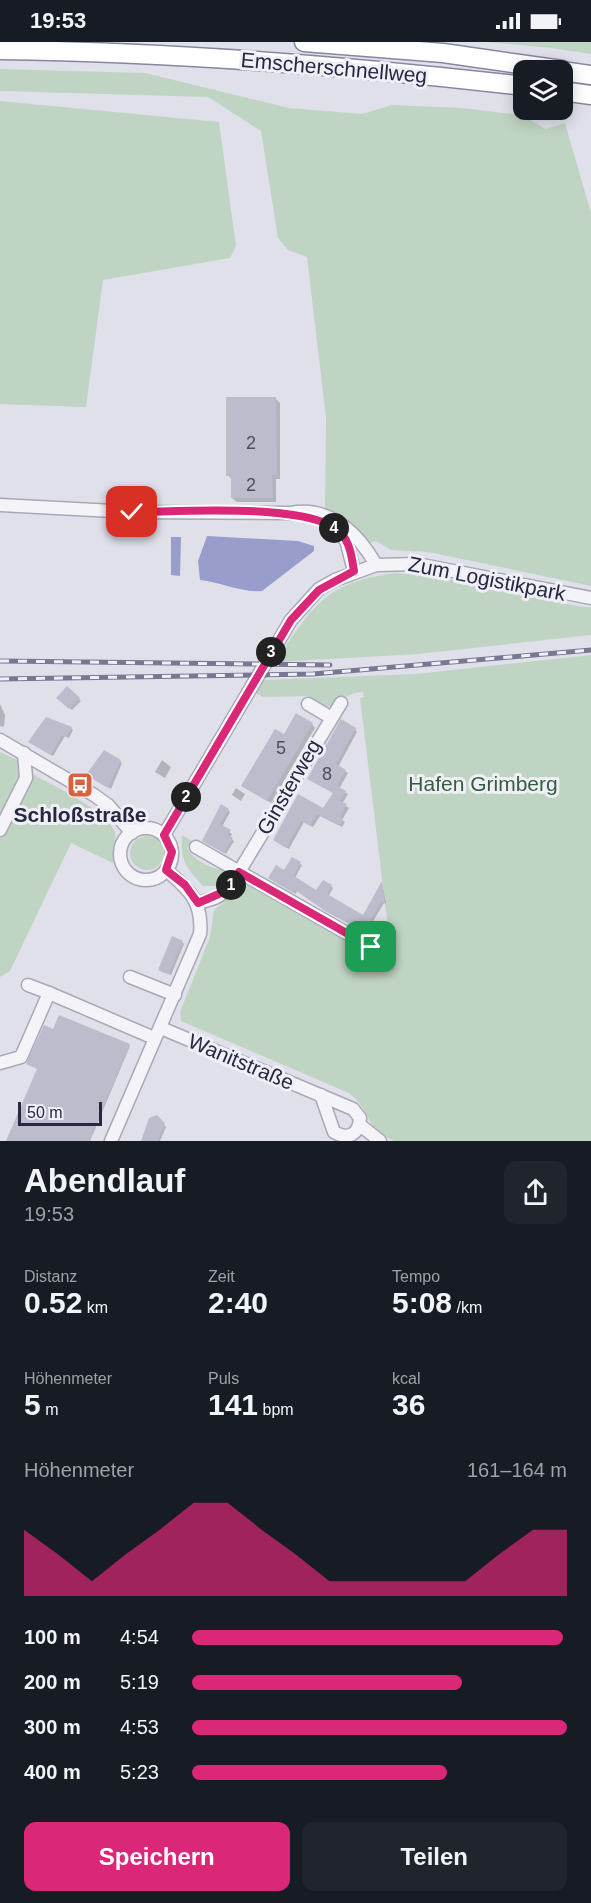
<!DOCTYPE html>
<html lang="de">
<meta charset="utf-8">
<style>
:root{--surface:#171b24;--page:#20242c;--text:#f1f3f6;--muted:#9ea1a6;--accent:#db2777}
body{margin:0;font-family:Helvetica,sans-serif;background:var(--page);color:var(--text);height:100vh;display:flex;flex-direction:column;font-size:22px;white-space:nowrap}
*{box-sizing:border-box;margin:0}
p{font-size:20px;color:var(--muted)}
.icon{flex:none;width:33px;height:33px;fill:none;stroke:currentColor;stroke-width:2;stroke-linecap:round;stroke-linejoin:round}
.map{position:relative;height:1099px;overflow:hidden}
.side{display:flex;flex-direction:column;background:var(--surface);flex:1}
.side>*{flex:none}
.fabs{position:absolute;left:513px;top:18px;display:grid;gap:12px}
.fabs a{display:grid;place-items:center;width:60px;height:60px;border-radius:12px;background:var(--surface);box-shadow:0 3px 15px #0003;font-size:30px}
.scale{position:absolute;left:18px;bottom:15px;width:84px;box-sizing:border-box;padding-left:6px;border:3px solid #282742;border-top:0;font-size:16px;line-height:21px;white-space:nowrap;color:#282742;-webkit-text-stroke:4px #efeff7;paint-order:stroke}
.pin{position:absolute;display:grid;place-items:center;width:51px;height:51px;color:#fff;margin:-26px;border-radius:12px;box-shadow:0 3px 9px #0006}
.km{position:absolute;width:30px;height:30px;margin:-15px;border-radius:50%;background:#222;color:#fff;font-size:16px;line-height:30px;text-align:center}
.round{display:grid;place-items:center;flex:none;width:63px;height:63px;border-radius:12px;background:var(--page)}
.summary{display:flex;align-items:center;justify-content:space-between;height:102px;padding:0 24px}
h1{font-size:33px;font-weight:700;line-height:45px}
.stats{display:grid;grid-template-columns:repeat(3,1fr);gap:9px;height:102px;padding:6px 24px}
.stats div{display:grid;align-content:center}
.stats b{font-size:30px;font-weight:700}
.stats small{font-size:16px;font-weight:400}
.stats p{font-size:16px}
.chart{height:168px;padding:12px 24px}
.chart p{display:flex;justify-content:space-between}
.chart svg{width:100%;height:108px;margin-top:6px;fill:var(--accent);opacity:.7}
.action{display:flex;gap:12px;margin-top:auto;padding:12px 24px}
.action a{flex:1;height:69px;border-radius:12px;background:var(--accent);color:#fff;font-size:24px;font-weight:700;line-height:69px;text-align:center}
.action a+a{background:var(--page);color:var(--text)}
ul{padding:0 24px;list-style:none;font-size:20px}
li{display:grid;grid-template-columns:96px 72px 1fr;align-items:center;height:45px}
li i{height:15px;border-radius:8px;background:var(--accent)}
.status{display:flex;justify-content:space-between;align-items:center;height:42px;padding:0 30px;background:var(--surface);direction:ltr}
.status svg{height:16px;fill:currentColor}
.map>svg:first-child{display:block}
.green{fill:#c0d4c3}
.water{fill:#999dcc}
.shadow{fill:#0003}
.building{fill:#bdbccd}
.lines{fill:none;stroke-linecap:round;stroke-linejoin:round}
.minor-casing{stroke:#a9a8b8;stroke-width:15}
.highway-casing{stroke:#8686a1;stroke-width:21}
.minor{stroke:#f3f3f8;stroke-width:12}
.highway{stroke:#fff;stroke-width:18}
.rail-casing{stroke:#797894;stroke-width:5}
.rail{stroke:#efeff7;stroke-width:3;stroke-dasharray:9;stroke-linecap:butt}
.route-casing{stroke:#fff;stroke-width:12}
.route{stroke:#db2777;stroke-width:8}
.labels{text-anchor:middle;stroke-width:6;stroke-linejoin:round;paint-order:stroke}
.number-label{font-size:18px;fill:#4d4c65}
.street-label{font-size:21px;fill:#282742;stroke:#efeff7}
.park-label{font-size:21px;fill:#345e3d;stroke:#efeff7}
.poi-label{font-size:21px;font-weight:bold;fill:#282742;stroke:#efeff7}
</style>
<div class="status"><b>19:53</b><svg viewBox="0 0 49 12"><path d="M0 12V9h3v3zM5 12V6h3v6zM10 12V3h3v9zM15 12V0h3v12zM26 1h20v11H26zM47 4h2v5h-2z"/></svg></div>
<div class="map">
<svg width="591" height="1099" viewBox="0 0 591 1099">
<rect width="100%" height="100%" fill="#e0e0ea"/>
<!-- green -->
<g class="green">
<path d="M 487,0 L 591,0 L 591,12 L 551,6 Z"/>
<path d="M 0,27 L 145,31 L 289,66 L 362,72 L 392,63 L 462,66 L 521,73 L 546,87 L 565,81 L 591,171 L 591,544 L 428,510 L 391,508 L 376,499 L 369,501 L 352,483 L 325,468 L 326,376 L 307,215 L 288,208 L 278,196 L 261,89 L 208,55 L 0,49 Z"/>
<path d="M 0,59 L 219,80 L 236,204 L 230,216 L 103,238 L 86,365 L 0,362 Z"/>
<path d="M 396,531 L 441,535 L 582,565 L 591,565 L 591,593 L 418,612 L 275,620 C 313,565 324,540 396,531 Z"/>
<path d="M 591,613 L 591,1099 L 394,1099 C 363,1085 372,1069 349,1051 L 181,979 L 180,970 L 210,895 L 214,868 L 233,853 L 243,838 L 391,910 L 360,656 L 364,655 L 363,650 C 345,651 339,663 325,665 L 308,657 L 309,654 L 263,655 L 256,651 L 264,638 L 416,632 Z"/>
<path d="M 0,710 L 17,718 L 21,726 C 44,739 105,767 114,788 C 118,797 113,811 113,821 L 71,801 L 10,929 L 0,935 Z"/>
<path d="M 182,793 L 192,799 L 187,806 C 194,819 214,828 228,829 L 216,844 L 203,844 C 186,825 180,819 182,793 Z"/>
<circle cx="147" cy="811" r="17"/>
</g>
<!-- water -->
<g class="water">
<path d="M 207,494 L 298,499 L 314,504 L 314,509 L 262,549 C 243,551 220,540 200,538 L 198,519 Z"/>
<path d="M 171,495 L 181,495 L 180,534 L 171,533 Z"/>
</g>
<!-- shadow -->
<g class="shadow">
<path d="M 275,356 L 280,361 L 280,437 L 276,437 L 276,460 L 237,460 L 232,456 L 232,438 L 228,433 Z"/>
<path d="M 115,447 L 122,447 L 122,456 L 114,455 Z"/>
<path d="M 67,646 L 81,659 L 72,668 L 59,656 Z"/>
<path d="M 0,662 L 5,673 L 4,685 L 0,684 Z"/>
<path d="M 312,682 L 315,686 L 271,761 L 243,744 L 284,694 Z"/>
<path d="M 71,686 L 73,688 L 69,696 L 65,694 L 53,714 L 32,702 Z"/>
<path d="M 355,687 L 357,690 L 338,725 L 348,731 L 339,747 L 348,752 L 342,762 L 349,766 L 342,778 L 345,780 L 342,785 L 320,774 L 313,785 L 304,780 L 289,807 L 277,800 L 299,754 L 324,768 L 334,751 L 312,739 Z"/>
<path d="M 162,718 L 171,725 L 165,736 L 155,730 Z"/>
<path d="M 120,719 L 122,721 L 111,747 L 90,735 Z"/>
<path d="M 236,746 L 245,752 L 241,759 L 232,753 Z"/>
<path d="M 228,768 L 230,770 L 222,785 L 232,792 L 230,796 L 234,799 L 226,812 L 206,801 Z"/>
<path d="M 300,822 L 302,823 L 295,836 L 316,850 L 331,844 L 333,846 L 328,855 L 363,875 L 382,841 L 386,862 L 384,861 L 372,881 L 383,888 L 385,905 L 377,896 L 297,849 L 296,852 L 272,838 Z"/>
<path d="M 182,900 L 184,902 L 171,933 L 162,930 L 160,927 Z"/>
<path d="M 54,989 L 130,1004 L 90,1099 L 8,1099 Z"/>
<path d="M 157,1075 L 166,1085 L 160,1099 L 143,1099 L 149,1080 Z"/>
</g>
<!-- building -->
<g class="building">
<path d="M 226,355 L 276,355 L 277,433 L 272,433 L 273,456 L 231,456 L 231,434 L 226,434 Z"/>
<path d="M 67,644 L 80,656 L 69,667 L 56,656 Z"/>
<path d="M 296,671 L 313,681 L 267,759 L 241,744 L 275,687 L 284,692 Z"/>
<path d="M 46,675 L 72,685 L 66,695 L 62,693 L 51,713 L 28,700 Z"/>
<path d="M 341,677 L 356,686 L 336,722 L 346,728 L 337,744 L 346,749 L 340,759 L 347,762 L 340,775 L 343,776 L 340,783 L 317,772 L 310,784 L 301,779 L 286,806 L 273,798 L 298,752 L 323,766 L 333,751 L 307,737 Z"/>
<path d="M 104,708 L 121,718 L 108,746 L 86,733 Z"/>
<path d="M 221,762 L 229,767 L 220,782 L 231,788 L 228,793 L 233,796 L 224,811 L 202,799 Z"/>
<path d="M 292,815 L 301,820 L 294,834 L 316,848 L 323,838 L 332,843 L 327,852 L 363,873 L 382,839 L 385,861 L 381,860 L 371,878 L 382,884 L 375,896 L 325,869 L 295,848 L 293,851 L 268,836 L 276,823 L 284,828 Z"/>
<path d="M 172,894 L 183,899 L 169,932 L 158,928 Z"/>
<path d="M 59,973 L 130,1002 L 89,1099 L 6,1099 L 37,1027 L 26,1022 L 44,983 L 53,987 Z"/>
<path d="M 157,1073 L 165,1081 L 158,1099 L 141,1099 L 149,1076 Z"/>
</g>
<g class="lines">
<!-- minor casing -->
<g class="minor-casing">
<g id="minor">
<path d="M 0,463 L 132,470 L 291,471 C 330,464 358,491 376,523"/>
<path d="M 331,484 L 346,498 L 354,529"/>
<path d="M 308,662 L 330,675"/>
<path d="M 0,698 L 94,753 L 108,763 L 132,791"/>
<circle cx="146" cy="812" r="26"/>
<path d="M 0,788 L 26,736 L 24,711"/>
<path d="M 164,793 L 291,578 L 319,547 L 335,538 L 376,523 L 417,522 L 591,556"/>
<path d="M 196,805 L 371,905"/>
<path d="M 198,861 L 215,856 L 228,848 L 341,661"/>
<path d="M 130,935 L 175,953"/>
<path d="M 28,943 L 49,951"/>
<path d="M 161,986 L 353,1067 L 360,1076 C 359,1093 348,1098 334,1090 L 321,1053"/>
<path d="M 0,1021 L 21,1015 L 49,951 L 154,996"/>
<path d="M 360,1083 L 380,1099"/>
<path d="M 111,1099 L 200,892 C 203,860 189,847 166,828"/>
</g>
</g>
<!-- highway casing -->
<g class="highway-casing">
<g id="highway">
<path d="M 304,0 L 443,11 L 562,28"/>
<path d="M 0,8 C 175,10 350,24 524,44"/>
<path d="M 562,29 L 591,33"/>
<path d="M 562,49 L 591,53"/>
</g>
</g>
<!-- minor -->
<use href="#minor" class="minor"/>
<!-- highway -->
<use href="#highway" class="highway"/>
<!-- rail casing -->
<g class="rail-casing">
<g id="rail">
<path d="M 0,619 L 330,623"/>
<path d="M 0,637 L 313,632 L 591,608"/>
</g>
</g>
<!-- rail -->
<use href="#rail" class="rail"/>
</g>
<g class="lines">
<!-- route casing -->
<g class="route-casing">
<path id="route" d="M 132,470 C 177,470 310,460 340,490 C 350,500 352,516 354,529 L 319,548 L 291,578 L 164,793 L 172,810 L 166,828 L 185,843 L 198,861 L 228,848 L 239,830 L 371,905"/>
</g>
<!-- route -->
<use href="#route" class="route"/>
</g>
<!-- icons -->
<defs>
<g id="bus-square" transform="scale(1.35)"><rect x="-9" y="-9" width="18" height="18" rx="4" fill="#d5643e" stroke="#efeff7"/><path d="M-5-6H5V4H4V6H2V4H-2V6H-4V4H-5ZM-3.5-4V0h7V-4ZM-3.5 1.2v1.5H-2V1.2ZM2 1.2v1.5H3.5V1.2Z" fill="#fff"/></g>
</defs>
<g fill-rule="evenodd">
<use href="#bus-square" x="80" y="743"/>
</g>
<g class="labels">
<!-- number labels -->
<g class="number-label">
<text x="251" y="407">2</text>
<text x="251" y="449">2</text>
<text x="281" y="712">5</text>
<text x="327" y="738">8</text>
</g>
<!-- street labels -->
<g class="street-label">
<text transform="translate(334 26) rotate(5)" y="7">Emscherschnellweg</text>
<text transform="translate(487 537) rotate(11)" y="7">Zum Logistikpark</text>
<text transform="translate(289 745) rotate(-60)" y="7">Ginsterweg</text>
<text transform="translate(241 1020) rotate(23)" y="7">Wanitstraße</text>
</g>
<!-- park labels -->
<g class="park-label">
<text x="483" y="749">Hafen Grimberg</text>
</g>
<!-- poi labels -->
<g class="poi-label">
<text x="80" y="780">Schloßstraße</text>
</g>
</g>
</svg>
<div class="fabs">
<a><svg class="icon" aria-label="layers" viewBox="0 0 24 24"><path d="M12 4l9 5-9 5-9-5zM3 14l9 5 9-5"/></svg></a>
</div>
<div class="scale">50 m</div>
<div class="pin" style="left:371px;top:905px;background:#1e9e55"><svg class="icon" aria-label="arrive" viewBox="0 0 24 24"><path d="M6 21V4h12l-3 4 3 4H6"/></svg></div>
<div class="pin" style="left:132px;top:470px;background:#d93025"><svg class="icon" aria-label="check" viewBox="0 0 24 24"><path d="M5 12l5 5 9-10"/></svg></div>
<b class="km" style="left:231px;top:843px">1</b>
<b class="km" style="left:186px;top:755px">2</b>
<b class="km" style="left:271px;top:610px">3</b>
<b class="km" style="left:334px;top:486px">4</b>
</div>
<section class="side">
<div class="summary"><div><h1>Abendlauf</h1><p>19:53</p></div><a class="round"><svg class="icon" aria-label="share" viewBox="0 0 24 24"><path d="M12 15V3M7 8l5-5 5 5M5 13v7h14v-7"/></svg></a></div>
<div class="stats">
<div><p>Distanz</p><b>0.52<small> km</small></b></div>
<div><p>Zeit</p><b>2:40</b></div>
<div><p>Tempo</p><b>5:08<small> /km</small></b></div>
</div>
<div class="stats">
<div><p>Höhenmeter</p><b>5<small> m</small></b></div>
<div><p>Puls</p><b>141<small> bpm</small></b></div>
<div><p>kcal</p><b>36</b></div>
</div>
<div class="chart"><p><span>Höhenmeter</span>161–164 m</p>
<svg viewBox="0 0 160 44" preserveAspectRatio="none"><path d="M0 44V17L10 27L20 38L30 27L40 17L50 6L60 6L70 17L80 27L90 38L100 38L110 38L120 38L130 38L140 27L150 17L160 17V44z"/></svg>
</div>
<ul>
<li><b>100 m</b>4:54<i style="width:99%"></i></li>
<li><b>200 m</b>5:19<i style="width:72%"></i></li>
<li><b>300 m</b>4:53<i style="width:100%"></i></li>
<li><b>400 m</b>5:23<i style="width:68%"></i></li>
</ul>
<div class="action"><a>Speichern</a><a>Teilen</a></div>
</section>
